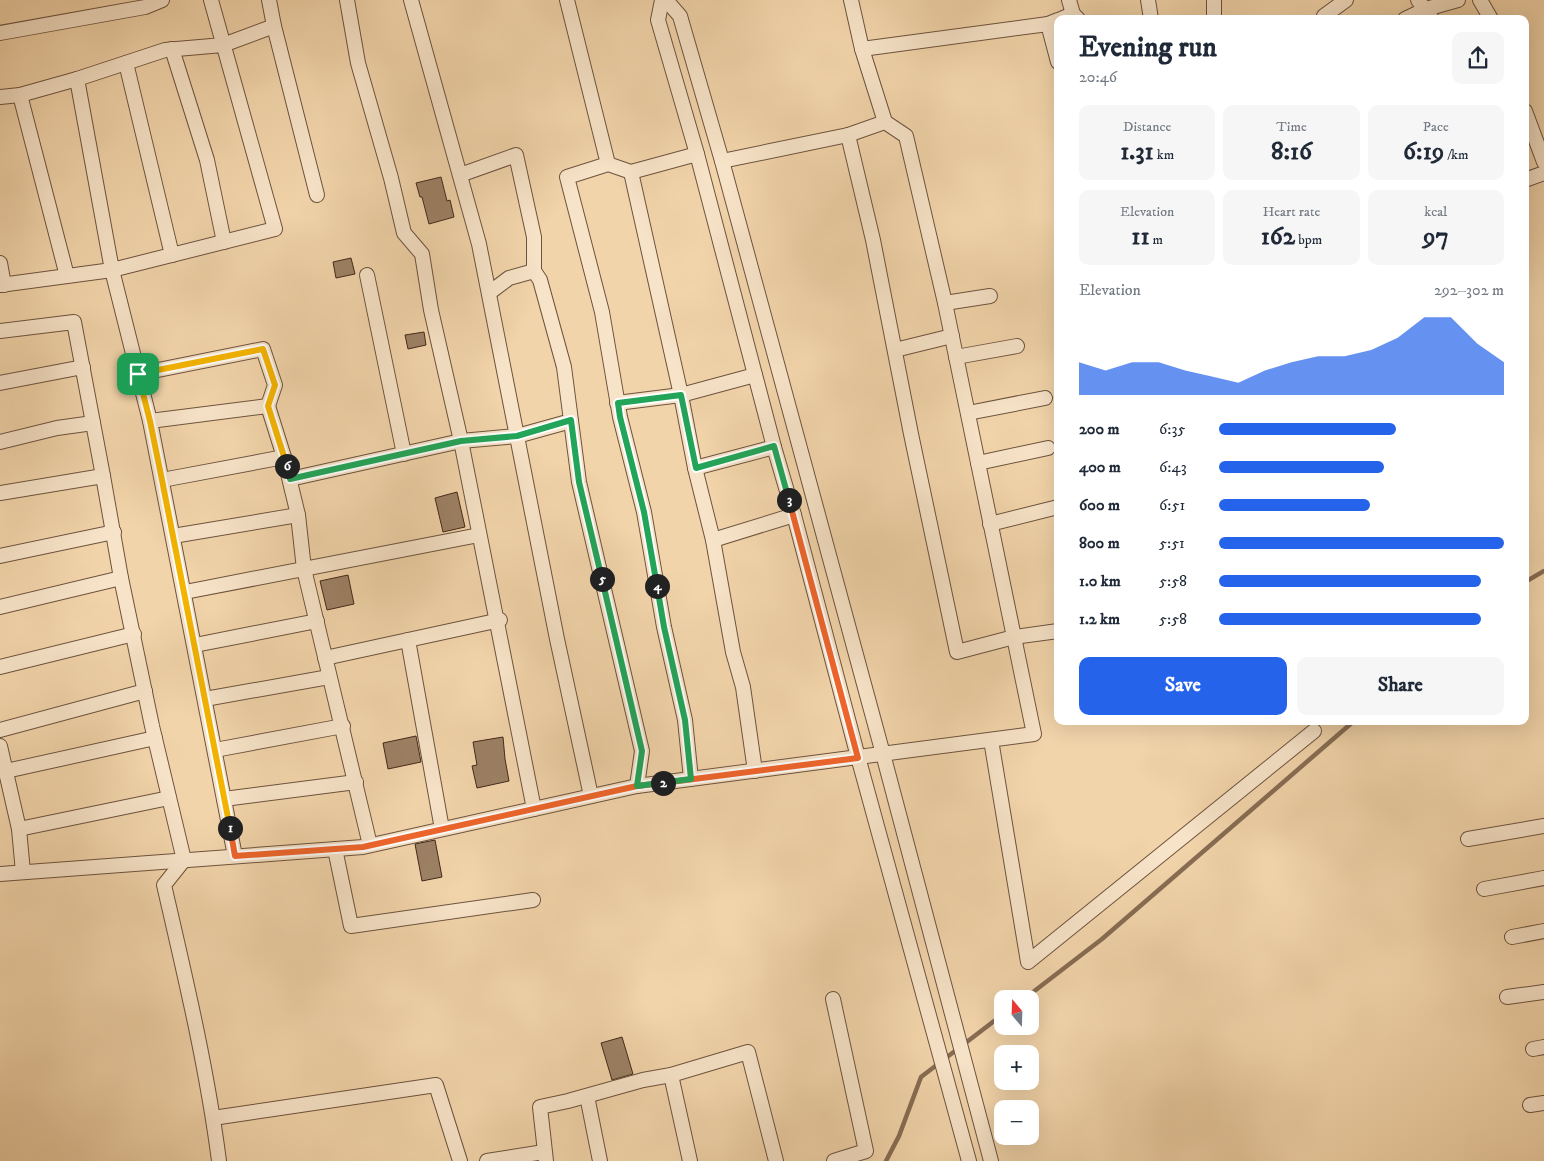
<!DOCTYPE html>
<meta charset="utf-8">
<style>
:root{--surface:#fff;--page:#f6f6f7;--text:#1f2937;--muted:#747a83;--accent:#2563eb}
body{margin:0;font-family:"IM FELL DW Pica",serif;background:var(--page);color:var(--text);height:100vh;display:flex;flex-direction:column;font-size:19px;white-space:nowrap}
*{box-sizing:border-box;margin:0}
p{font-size:16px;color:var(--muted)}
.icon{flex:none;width:28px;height:28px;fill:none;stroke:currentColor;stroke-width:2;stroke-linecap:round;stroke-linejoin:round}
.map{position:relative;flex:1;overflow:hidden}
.details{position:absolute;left:1054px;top:15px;width:475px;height:710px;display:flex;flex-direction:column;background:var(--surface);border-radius:10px;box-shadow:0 5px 20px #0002}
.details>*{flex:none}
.needle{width:32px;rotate:341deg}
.fabs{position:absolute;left:994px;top:990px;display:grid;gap:10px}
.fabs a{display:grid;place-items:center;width:45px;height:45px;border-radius:10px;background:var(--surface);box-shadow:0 5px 20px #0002;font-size:25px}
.pin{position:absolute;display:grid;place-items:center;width:42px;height:42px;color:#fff;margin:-21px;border-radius:10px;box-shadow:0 2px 8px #0006}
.km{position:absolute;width:25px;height:25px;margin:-12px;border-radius:50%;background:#222;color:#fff;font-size:14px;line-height:25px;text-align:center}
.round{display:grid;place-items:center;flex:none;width:52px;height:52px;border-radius:10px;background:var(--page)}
.head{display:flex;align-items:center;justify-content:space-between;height:85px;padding:0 25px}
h1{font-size:28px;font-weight:800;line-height:38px}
.stats{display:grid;grid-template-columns:repeat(3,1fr);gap:8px;height:85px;padding:5px 25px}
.stats div{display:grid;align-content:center;border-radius:10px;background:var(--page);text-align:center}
.stats b{font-size:25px;font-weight:800}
.stats small{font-size:14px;font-weight:400}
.stats p{font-size:14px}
.chart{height:140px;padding:10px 25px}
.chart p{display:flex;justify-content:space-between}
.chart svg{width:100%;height:90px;margin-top:5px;fill:var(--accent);opacity:.7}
.button{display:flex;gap:10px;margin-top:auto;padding:10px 25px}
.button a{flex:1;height:58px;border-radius:10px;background:var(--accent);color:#fff;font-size:20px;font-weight:800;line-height:58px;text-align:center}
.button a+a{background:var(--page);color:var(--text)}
ul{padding:0 25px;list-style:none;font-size:16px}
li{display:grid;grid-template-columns:80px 60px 1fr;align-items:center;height:38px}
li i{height:12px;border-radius:6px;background:var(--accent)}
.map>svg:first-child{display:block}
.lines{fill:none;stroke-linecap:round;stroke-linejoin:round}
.stream{stroke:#876c53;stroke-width:4.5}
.building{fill:#9d8165;stroke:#41281a}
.street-casing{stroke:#6d533e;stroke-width:16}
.street{stroke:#f7e3c8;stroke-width:14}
.split-1-casing{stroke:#fff;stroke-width:10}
.split-2-casing{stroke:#fff;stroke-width:10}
.split-3-casing{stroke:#fff;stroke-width:10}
.split-4-casing{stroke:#fff;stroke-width:10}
.split-5-casing{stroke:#fff;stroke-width:10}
.split-6-casing{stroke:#fff;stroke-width:10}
.split-7-casing{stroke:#fff;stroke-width:10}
.split-1{stroke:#f5b400;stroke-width:6}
.split-2{stroke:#f0652b;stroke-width:6}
.split-3{stroke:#f0652b;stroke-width:6}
.split-4{stroke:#22a559;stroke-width:6}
.split-5{stroke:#22a559;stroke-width:6}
.split-6{stroke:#22a559;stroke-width:6}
.split-7{stroke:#f5b400;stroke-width:6}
</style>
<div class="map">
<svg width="1544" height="1161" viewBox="0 0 1544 1161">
<rect width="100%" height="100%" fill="#f2d4aa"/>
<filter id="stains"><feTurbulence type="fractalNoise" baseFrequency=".004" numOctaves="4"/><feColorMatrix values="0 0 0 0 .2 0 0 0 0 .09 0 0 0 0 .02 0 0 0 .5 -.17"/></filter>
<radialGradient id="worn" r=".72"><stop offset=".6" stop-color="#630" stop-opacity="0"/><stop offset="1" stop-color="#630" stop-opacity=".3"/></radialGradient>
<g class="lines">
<!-- stream -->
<g class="stream">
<path d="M 1525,582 L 1544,571"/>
<path d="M 1024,999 L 1102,939 L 1354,721"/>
<path d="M 886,1161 L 899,1136 L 921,1077 L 1002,1015"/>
</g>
</g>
<!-- building -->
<g class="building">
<path d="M 441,177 L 447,201 L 450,200 L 454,217 L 429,224 L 422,197 L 420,197 L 416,183 Z"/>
<path d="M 351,258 L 355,274 L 336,278 L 333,262 Z"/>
<path d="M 424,332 L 426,345 L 408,349 L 405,335 Z"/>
<path d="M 457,492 L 465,527 L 443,532 L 435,498 Z"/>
<path d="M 348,575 L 354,604 L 327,610 L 320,581 Z"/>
<path d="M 416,736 L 421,762 L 388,769 L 383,743 Z"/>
<path d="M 503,737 L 505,759 L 509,781 L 477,788 L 472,766 L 477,765 L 473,742 Z"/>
<path d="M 435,840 L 442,877 L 422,881 L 415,844 Z"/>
<path d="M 622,1037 L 633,1074 L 612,1080 L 601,1043 Z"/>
</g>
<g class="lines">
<!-- street casing -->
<g class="street-casing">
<g id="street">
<path d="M 211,0 L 275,229 L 112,270 L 77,79 L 165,50 L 223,45 L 274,26 L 269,0"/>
<path d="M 347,0 L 358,63 L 391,178 L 404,233 L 422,254 L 431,310 L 461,441 L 534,809"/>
<path d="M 411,0 L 479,244 L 557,639 L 591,796"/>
<path d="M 567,0 L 608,164"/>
<path d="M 662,0 L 658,20 L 697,154 L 774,447 L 794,515 L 858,757 L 969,1161"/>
<path d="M 666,0 L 680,16 L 722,161 L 883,754 L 991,1161"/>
<path d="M 1069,0 L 1073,14"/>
<path d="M 1148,0 L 1151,19"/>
<path d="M 1214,0 L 1214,19"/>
<path d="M 1418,0 L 1432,19"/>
<path d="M 1480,0 L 1491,19"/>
<path d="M 1061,19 L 1073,14 L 1078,19"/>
<path d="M 1324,19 L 1324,16 L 1346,0"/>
<path d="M 1405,19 L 1426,9 L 1458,0"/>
<path d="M 1058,20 L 1048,24 L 1058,62"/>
<path d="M 274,26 L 317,195"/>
<path d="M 0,33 L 145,7 L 162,0"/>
<path d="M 172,49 L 207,160 L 224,242"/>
<path d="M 862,49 L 1048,24"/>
<path d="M 126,63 L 172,255"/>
<path d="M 0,97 L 20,95"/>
<path d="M 1525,111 L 1544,162"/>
<path d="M 848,135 L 873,240 L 911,434 L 957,652 L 1014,637 L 1058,631"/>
<path d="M 722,161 L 848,135 L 885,122"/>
<path d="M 631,172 L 681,395 L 695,468 L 713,540 L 733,652 L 743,687 L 755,771"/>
<path d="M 460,175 L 516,155 L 534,237 L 534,271"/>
<path d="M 1525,180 L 1544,173"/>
<path d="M 0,263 L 4,285"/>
<path d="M 367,275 L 404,454"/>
<path d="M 67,276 L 20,95 L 77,79"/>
<path d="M 0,285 L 112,270 L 150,421 L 235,856"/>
<path d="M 489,293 L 509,278 L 534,271 L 540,280 L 564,367 L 579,482 L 642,751 L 637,786"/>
<path d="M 945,303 L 990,296"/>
<path d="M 0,331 L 74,322 L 103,476"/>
<path d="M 895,350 L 952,336"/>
<path d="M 956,357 L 1017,346"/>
<path d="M 138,374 L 263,349 L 275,385 L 268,406"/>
<path d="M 0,383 L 83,367"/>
<path d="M 617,403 L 681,395 L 755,375"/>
<path d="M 968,413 L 1045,398"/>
<path d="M 150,421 L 268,406 L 284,457 L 298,515 L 304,569 L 370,845"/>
<path d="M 0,442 L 57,428 L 93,423"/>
<path d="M 978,463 L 1048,448"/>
<path d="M 695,468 L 774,447"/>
<path d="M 290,479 L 461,441 L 517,436 L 571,421"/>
<path d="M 162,480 L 284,457"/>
<path d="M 0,493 L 103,476 L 121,578 L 152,726 L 184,860 L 164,885 C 185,976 207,1068 219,1161"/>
<path d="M 990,524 L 1058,507"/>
<path d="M 173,536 L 298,515"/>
<path d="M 713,540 L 794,515"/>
<path d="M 0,556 L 114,532"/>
<path d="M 185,592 L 479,535"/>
<path d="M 0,607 L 121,578"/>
<path d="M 408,640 L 442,829"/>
<path d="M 195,645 L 317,621"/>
<path d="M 325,658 L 500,620"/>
<path d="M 0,667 L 134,634"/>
<path d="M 205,699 L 329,677"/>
<path d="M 0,730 L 145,691"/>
<path d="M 991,740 L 1028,962 L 1314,731"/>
<path d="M 0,746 L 19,829 L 169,798"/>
<path d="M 215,750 L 343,726"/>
<path d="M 6,771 L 155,738"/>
<path d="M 691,779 L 685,720 L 664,627 L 644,512 L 620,417 L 602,312 L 567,177 L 608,164 L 631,172 L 697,154"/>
<path d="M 224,799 L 356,782"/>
<path d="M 19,829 L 23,872"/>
<path d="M 1468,839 L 1544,826"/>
<path d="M 335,849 L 351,926 L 533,900"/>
<path d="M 0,874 L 363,847 L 637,786 L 1034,734 L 945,303 L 906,136 L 885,122 L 862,49 L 851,0"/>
<path d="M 1484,889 L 1544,878"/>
<path d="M 1512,937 L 1544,931"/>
<path d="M 1507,997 L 1544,992"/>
<path d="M 833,999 L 866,1151 L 834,1161"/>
<path d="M 1533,1049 L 1544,1047"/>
<path d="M 671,1075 L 690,1161"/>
<path d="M 587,1096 L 600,1161"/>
<path d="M 1530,1105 L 1544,1103"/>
<path d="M 213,1118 L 436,1085 L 460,1161"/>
<path d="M 487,1161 L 544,1152"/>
<path d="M 546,1161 L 540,1107 L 568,1101 L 643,1080 L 671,1075 L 748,1052 L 776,1161"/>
</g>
</g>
<!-- street -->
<use href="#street" class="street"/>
</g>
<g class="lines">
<!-- split-1 casing -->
<g class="split-1-casing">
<path id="split-1" d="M 138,374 L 150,421 L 162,480 L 230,828"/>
</g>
<!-- split-2 casing -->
<g class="split-2-casing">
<path id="split-2" d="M 230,828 L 235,856 L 363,847 L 637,786 L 663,783"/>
</g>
<!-- split-3 casing -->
<g class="split-3-casing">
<path id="split-3" d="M 663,783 L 858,758 L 789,500"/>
</g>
<!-- split-4 casing -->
<g class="split-4-casing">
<path id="split-4" d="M 657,586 L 644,512 L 620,417 L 618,403 L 681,395 L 696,468 L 774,446 L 789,500"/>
</g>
<!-- split-5 casing -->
<g class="split-5-casing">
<path id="split-5" d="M 602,579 L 642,751 L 637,786 L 691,779 L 685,720 L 664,627 L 657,586"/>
</g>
<!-- split-6 casing -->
<g class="split-6-casing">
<path id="split-6" d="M 287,466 L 290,479 L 461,441 L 517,436 L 571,420 L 579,482 L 602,579"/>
</g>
<!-- split-7 casing -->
<g class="split-7-casing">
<path id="split-7" d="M 138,374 L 263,349 L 275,385 L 268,406 L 287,466"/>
</g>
<!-- split-1 -->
<use href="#split-1" class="split-1"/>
<!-- split-2 -->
<use href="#split-2" class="split-2"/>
<!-- split-3 -->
<use href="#split-3" class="split-3"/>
<!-- split-4 -->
<use href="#split-4" class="split-4"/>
<!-- split-5 -->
<use href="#split-5" class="split-5"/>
<!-- split-6 -->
<use href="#split-6" class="split-6"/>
<!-- split-7 -->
<use href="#split-7" class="split-7"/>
</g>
<rect width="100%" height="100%" filter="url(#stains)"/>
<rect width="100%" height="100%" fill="url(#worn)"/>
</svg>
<div class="fabs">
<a><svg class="needle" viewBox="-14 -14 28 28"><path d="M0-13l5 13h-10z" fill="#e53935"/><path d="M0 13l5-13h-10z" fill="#747a83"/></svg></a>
<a>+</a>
<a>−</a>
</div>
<div class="pin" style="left:138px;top:374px;background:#1e9e55"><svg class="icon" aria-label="arrive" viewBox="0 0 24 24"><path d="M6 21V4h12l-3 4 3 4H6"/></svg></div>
<b class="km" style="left:230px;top:828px">1</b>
<b class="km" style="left:663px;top:783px">2</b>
<b class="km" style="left:789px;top:500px">3</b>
<b class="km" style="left:657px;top:586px">4</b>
<b class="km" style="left:602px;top:579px">5</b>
<b class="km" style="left:287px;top:466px">6</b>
<section class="details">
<div class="head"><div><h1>Evening run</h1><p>20:46</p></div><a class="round"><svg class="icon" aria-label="share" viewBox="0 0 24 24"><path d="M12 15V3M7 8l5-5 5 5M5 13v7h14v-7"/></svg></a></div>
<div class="stats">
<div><p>Distance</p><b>1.31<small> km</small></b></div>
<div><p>Time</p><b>8:16</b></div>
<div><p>Pace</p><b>6:19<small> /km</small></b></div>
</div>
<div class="stats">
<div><p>Elevation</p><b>11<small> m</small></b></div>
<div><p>Heart rate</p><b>162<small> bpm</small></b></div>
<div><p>kcal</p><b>97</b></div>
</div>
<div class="chart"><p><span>Elevation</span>292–302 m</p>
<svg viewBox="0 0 160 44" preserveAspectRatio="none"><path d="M0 44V28L10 32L20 28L30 28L40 32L50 35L60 38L70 32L80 28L90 25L100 25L110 22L120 16L130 6L140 6L150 19L160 28V44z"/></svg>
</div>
<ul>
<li><b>200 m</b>6:35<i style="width:62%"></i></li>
<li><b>400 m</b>6:43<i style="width:58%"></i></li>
<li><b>600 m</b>6:51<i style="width:53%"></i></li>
<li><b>800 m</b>5:51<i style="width:100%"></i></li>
<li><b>1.0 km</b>5:58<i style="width:92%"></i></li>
<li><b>1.2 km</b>5:58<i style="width:92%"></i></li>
</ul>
<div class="button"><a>Save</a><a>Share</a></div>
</section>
</div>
